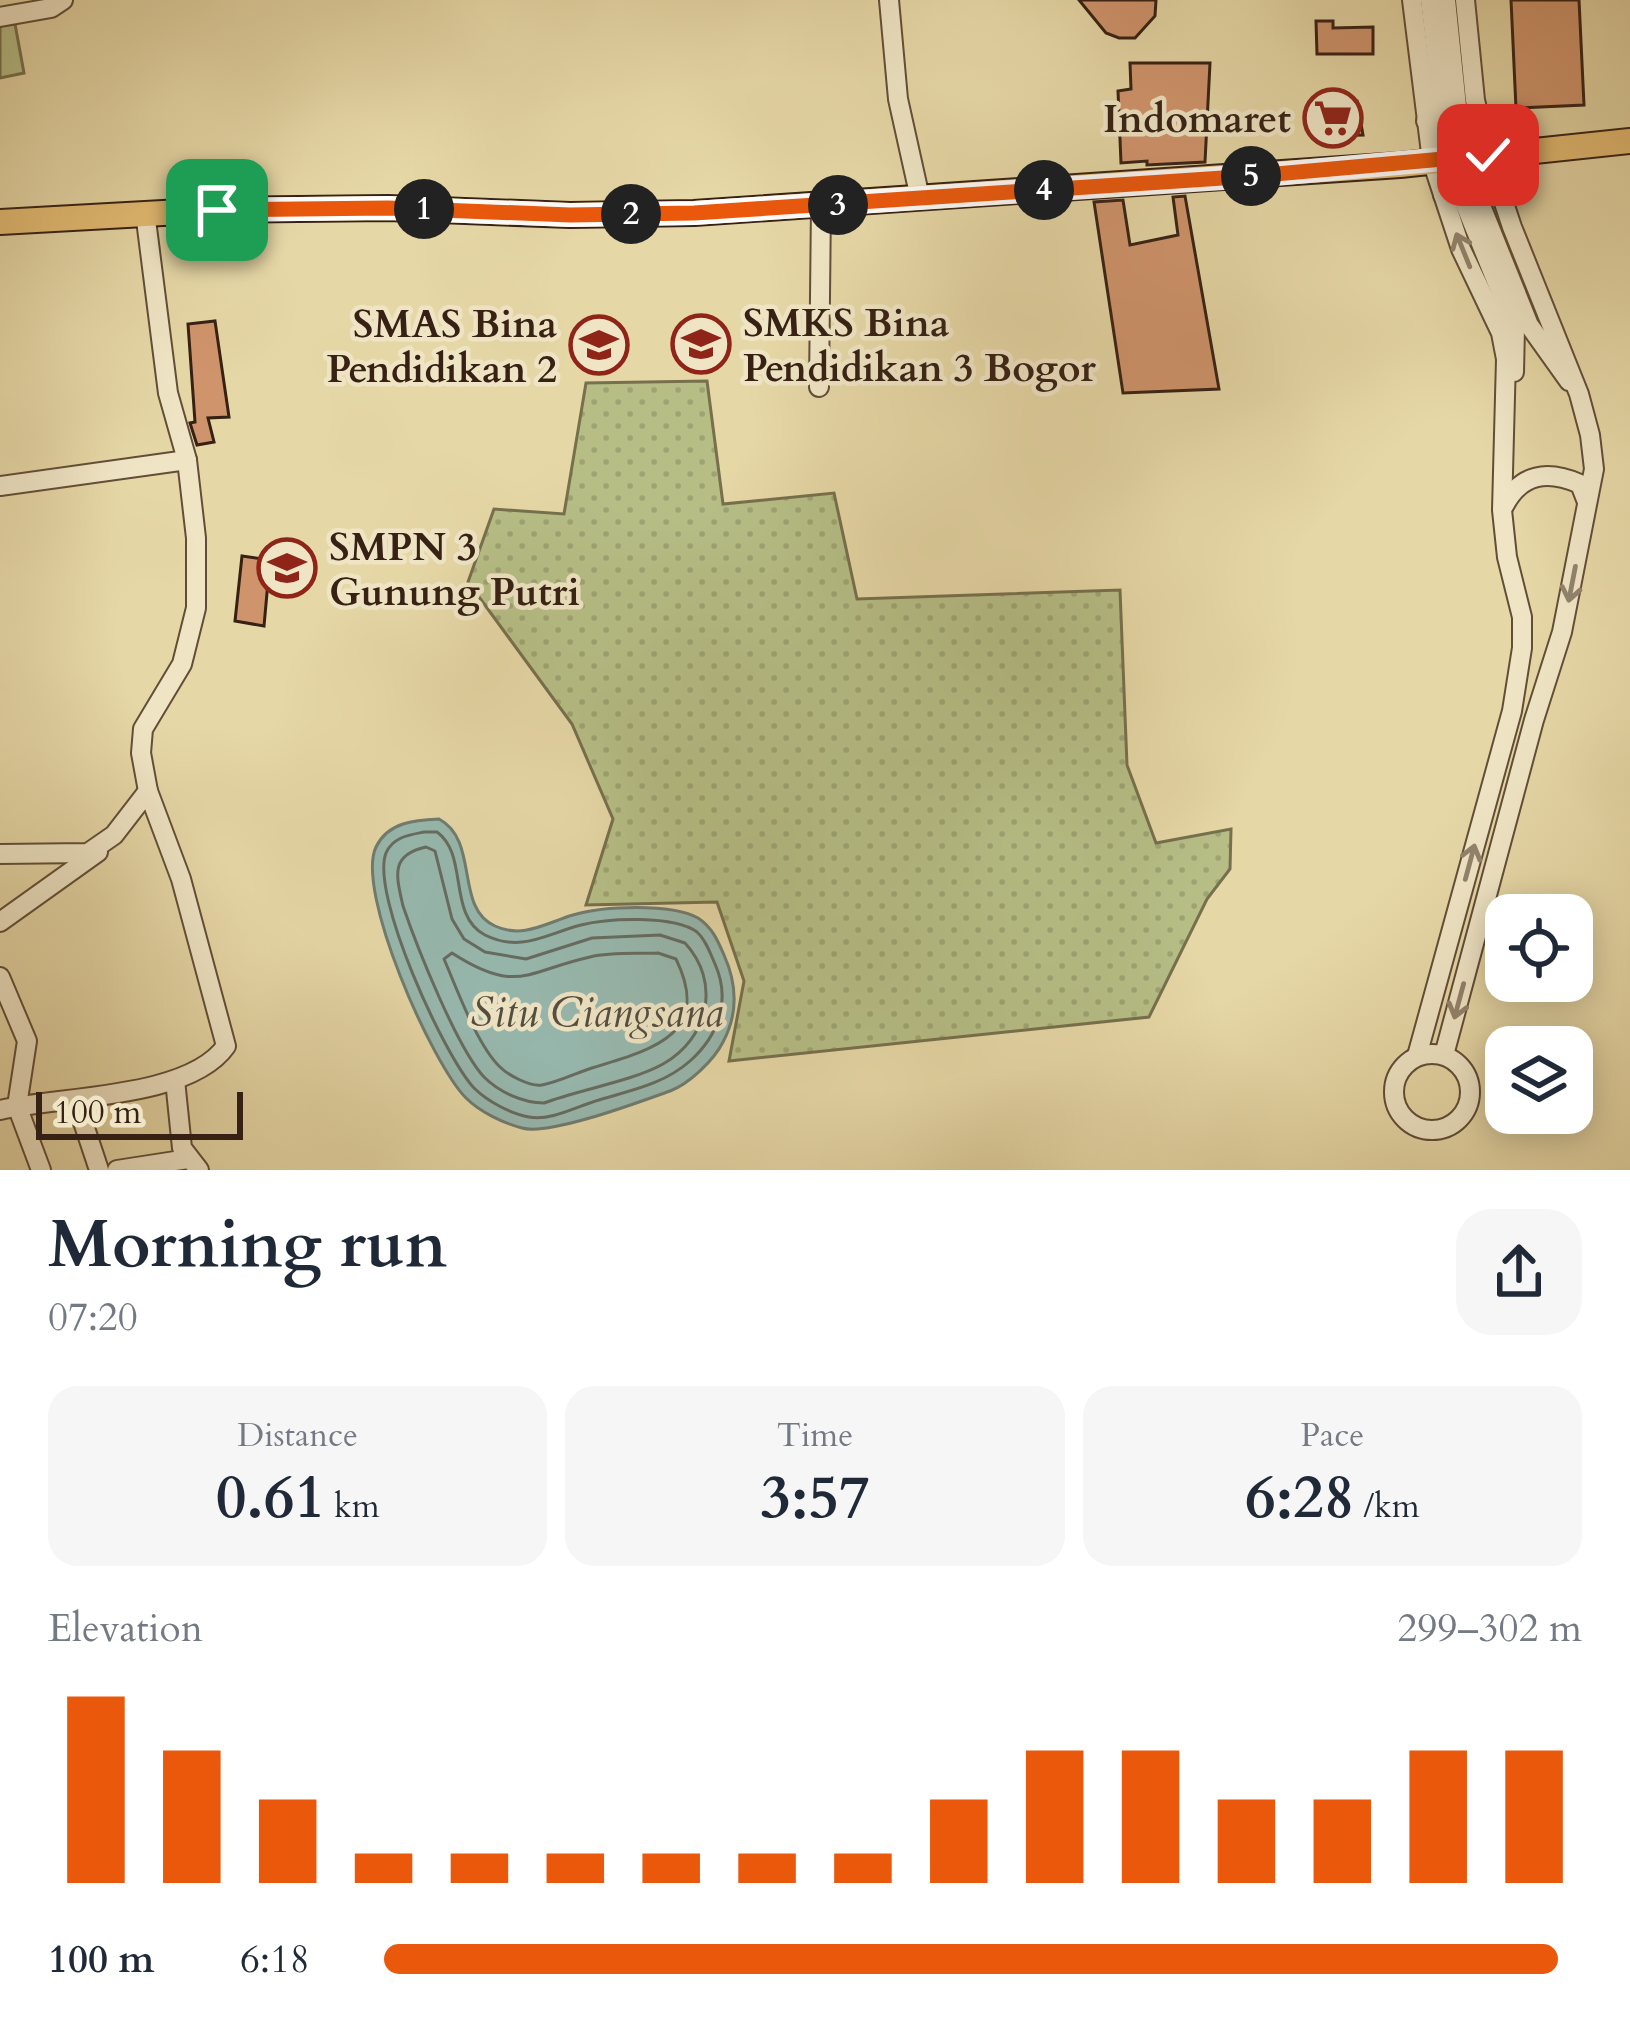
<!DOCTYPE html>
<meta charset="utf-8">
<style>
:root{--surface:#fff;--page:#f6f6f7;--text:#1f2937;--muted:#747a83;--accent:#ea580c}
body{margin:0;font-family:Cardo,serif;background:var(--page);color:var(--text);height:100vh;display:flex;flex-direction:column;font-size:45px;white-space:nowrap}
*{box-sizing:border-box;margin:0}
p{font-size:39px;color:var(--muted)}
.icon{flex:none;width:66px;height:66px;fill:none;stroke:currentColor;stroke-width:2;stroke-linecap:round;stroke-linejoin:round}
.map{position:relative;height:1170px;overflow:hidden}
.sheet{display:flex;flex-direction:column;background:var(--surface);flex:1}
.sheet>*{flex:none}
.fabs{position:absolute;left:1485px;top:894px;display:grid;gap:24px}
.fabs a{display:grid;place-items:center;width:108px;height:108px;border-radius:24px;background:var(--surface);box-shadow:0 6px 30px #0003;font-size:60px}
.scale{position:absolute;left:36px;bottom:30px;width:207px;box-sizing:border-box;padding-left:12px;border:6px solid #362114;border-top:0;font-size:33px;line-height:42px;white-space:nowrap;color:#362114;-webkit-text-stroke:9px #efe5c5;paint-order:stroke}
.pin{position:absolute;display:grid;place-items:center;width:102px;height:102px;color:#fff;margin:-51px;border-radius:24px;box-shadow:0 6px 18px #0006}
.km{position:absolute;width:60px;height:60px;margin:-30px;border-radius:50%;background:#222;color:#fff;font-size:33px;line-height:60px;text-align:center}
.round{display:grid;place-items:center;flex:none;width:126px;height:126px;border-radius:36px;background:var(--page)}
.head{display:flex;align-items:center;justify-content:space-between;height:204px;padding:0 48px}
h1{font-size:66px;font-weight:600;line-height:90px}
.figures{display:grid;grid-template-columns:repeat(3,1fr);gap:18px;height:204px;padding:12px 48px}
.figures div{display:grid;align-content:center;border-radius:30px;background:var(--page);text-align:center}
.figures b{font-size:60px;font-weight:600}
.figures small{font-size:33px;font-weight:400}
.figures p{font-size:33px}
.chart{height:336px;padding:24px 48px}
.chart p{display:flex;justify-content:space-between}
.chart svg{width:100%;height:216px;margin-top:12px;stroke:var(--accent);stroke-width:6}
ul{padding:0 48px;list-style:none;font-size:39px}
li{display:grid;grid-template-columns:192px 144px 1fr;align-items:center;height:90px}
li i{height:30px;border-radius:15px;background:var(--accent)}
.map>svg:first-child{display:block}
.grass{fill:url(#grass-dots);stroke:#76704d;stroke-width:3}
.park{fill:#b6be86;stroke:#76704d;stroke-width:3}
.water{fill:#97b8ae;stroke:#707c70;stroke-width:3}
.lines{fill:none;stroke-linecap:round;stroke-linejoin:round}
.shore{stroke:#666c61;stroke-width:3}
.building{fill:#d0946c;stroke:#362114;stroke-width:3}
.minor-casing{stroke:#624e38;stroke-width:22}
.major-casing{stroke:#362114;stroke-width:28}
.minor{stroke:#efe5c5;stroke-width:18}
.major{stroke:#e3bc73;stroke-width:24}
.oneway{stroke:#92836c}
.route-casing{stroke:#fff;stroke-width:24}
.route{stroke:#ea580c;stroke-width:15}
.labels{text-anchor:middle;stroke-width:9;stroke-linejoin:round;paint-order:stroke}
.poi-label{font-size:39px;font-weight:bold;fill:#362114;stroke:#efe5c5;text-anchor:end}
.water-label{font-size:42px;font-style:italic;fill:#534e42;stroke:#efe5c5}
</style>
<div class="map">
<svg width="1630" height="1170" viewBox="0 0 1630 1170">
<defs>
<pattern id="grass-dots" width="8" height="8" patternUnits="userSpaceOnUse" patternTransform="scale(3)"><rect width="8" height="8" fill="#b6be86"/><path d="M2 2h.1M6 6h.1" fill="none" stroke="#9da373" stroke-width="1.8" stroke-linecap="round"/></pattern>
</defs>
<rect width="100%" height="100%" fill="#e6d7a6"/>
<filter id="stains"><feTurbulence type="fractalNoise" baseFrequency=".00167" numOctaves="4"/><feColorMatrix values="0 0 0 0 .2 0 0 0 0 .09 0 0 0 0 .02 0 0 0 .5 -.17"/></filter>
<radialGradient id="worn" r=".72"><stop offset=".6" stop-color="#630" stop-opacity="0"/><stop offset="1" stop-color="#630" stop-opacity=".3"/></radialGradient>
<!-- grass -->
<path class="grass" d="M 707,381 L 723,504 L 834,493 L 857,599 L 1120,590 L 1127,765 L 1156,843 L 1231,829 L 1230,869 L 1207,899 L 1149,1017 L 729,1061 L 744,981 L 717,902 L 586,905 L 613,819 L 572,724 L 468,582 L 494,509 L 564,514 L 586,383 Z"/>
<!-- park -->
<path class="park" d="M 15,24 L 24,73 L 0,78 L 0,26 Z"/>
<!-- water -->
<path class="water" d="M 439,819 C 480,841 454,908 495,926 C 523,939 546,923 573,915 C 603,906 671,903 698,918 C 712,927 718,941 724,955 C 737,984 738,1014 723,1042 C 714,1060 689,1084 670,1091 C 639,1102 549,1136 522,1128 C 503,1123 480,1112 466,1098 C 432,1064 355,891 376,847 C 388,822 415,820 439,819 Z"/>
<g class="lines">
<!-- shore -->
<g class="shore">
<path d="M 424,832 L 437,832 C 469,855 447,915 485,935 C 521,953 546,934 581,925 C 608,918 674,915 697,932 C 706,940 710,953 715,964 C 731,1000 719,1035 690,1061 C 664,1084 632,1090 599,1100 C 577,1106 552,1121 529,1117 C 511,1114 487,1101 474,1088 C 444,1056 370,894 386,853 C 393,837 409,835 424,832 Z"/>
<path d="M 426,847 L 435,851 L 452,919 L 464,939 L 485,952 L 526,959 L 592,938 L 660,935 L 685,943 C 721,982 709,1038 663,1064 C 633,1081 578,1090 544,1103 C 523,1103 499,1092 484,1077 C 457,1048 417,947 403,906 C 396,875 390,855 426,847 Z"/>
<path d="M 658,953 L 676,959 C 712,1033 655,1049 595,1067 C 578,1072 559,1082 542,1085 C 530,1087 508,1075 500,1067 C 477,1045 457,989 444,959 L 452,953 C 517,995 527,971 590,957 C 611,952 636,954 658,953 Z"/>
</g>
</g>
<!-- building -->
<g class="building">
<path d="M 1079,0 L 1156,0 L 1155,16 L 1135,38 L 1119,38 L 1106,33 Z"/>
<path d="M 1511,0 L 1579,0 L 1584,105 L 1516,108 Z"/>
<path d="M 1316,21 L 1333,21 L 1333,28 L 1373,27 L 1373,54 L 1317,54 Z"/>
<path d="M 1130,63 L 1210,63 L 1205,162 L 1147,165 L 1147,161 L 1121,163 L 1118,91 L 1131,89 Z"/>
<path d="M 1321,101 L 1357,101 L 1363,135 L 1322,136 Z"/>
<path d="M 1185,196 L 1219,389 L 1123,393 L 1094,202 L 1123,200 L 1130,245 L 1178,235 L 1173,197 Z"/>
<path d="M 215,321 L 229,417 L 208,418 L 214,442 L 197,445 L 190,423 L 195,422 L 188,324 Z"/>
<path d="M 242,556 L 270,560 L 264,626 L 235,621 Z"/>
</g>
<g class="lines">
<!-- minor casing -->
<g class="minor-casing">
<g id="minor">
<path d="M 889,0 L 898,99 L 920,198"/>
<path d="M 1412,0 L 1432,161 L 1461,249 L 1501,333 L 1506,359 L 1502,510 L 1507,557 L 1522,617 L 1522,648 L 1512,711 L 1417,1056"/>
<path d="M 1430,0 L 1444,119"/>
<path d="M 1446,0 L 1458,116"/>
<path d="M 0,17 L 51,8 L 63,0"/>
<path d="M 1426,121 L 1442,134 L 1459,132 L 1479,119"/>
<path d="M 1476,193 L 1529,325 L 1569,381"/>
<path d="M 1443,195 C 1456,175 1479,176 1499,186"/>
<path d="M 1462,197 L 1515,327 L 1514,372"/>
<path d="M 819,387 L 821,205"/>
<path d="M 0,486 L 187,460"/>
<path d="M 1504,506 C 1521,473 1548,470 1580,484 L 1587,502"/>
<path d="M 0,854 L 88,853 L 114,835 L 148,791"/>
<path d="M 0,922 L 98,852"/>
<path d="M 0,977 L 27,1041 L 17,1106 L 41,1170"/>
<circle cx="1432" cy="1092" r="38"/>
<path d="M 1444,1055 L 1534,720 L 1562,632 L 1594,469 L 1590,435 L 1579,394 L 1512,227 L 1488,155 L 1475,100 L 1465,0"/>
<path d="M 175,1080 L 182,1148 L 199,1170"/>
<path d="M 76,1101 L 99,1170"/>
<path d="M 0,1110 C 59,1096 189,1099 226,1046 L 181,879 L 148,791 L 141,753 L 143,729 L 182,664 L 196,608 L 196,538 L 187,460 L 168,393 L 145,212"/>
<path d="M 117,1170 L 188,1159"/>
</g>
</g>
<!-- major casing -->
<g class="major-casing">
<path id="major" d="M 0,222 L 217,210 L 388,208 L 570,215 L 694,213 L 1400,165 L 1630,141"/>
</g>
<!-- minor -->
<use href="#minor" class="minor"/>
<!-- major -->
<use href="#major" class="major"/>
</g>
<!-- one-way arrows -->
<defs><path id="oneway-shaft" d="M-6 0H5M1.5-3L5.5 0L1.5 3" fill="none" stroke-width="1.6" stroke-linecap="round" stroke-linejoin="round" transform="scale(3)"/></defs>
<g class="oneway">
<use href="#oneway-shaft" transform="translate(1463 250) rotate(-112)"/>
<use href="#oneway-shaft" transform="translate(1572 584) rotate(101)"/>
<use href="#oneway-shaft" transform="translate(1470 862) rotate(-75)"/>
<use href="#oneway-shaft" transform="translate(1459 1001) rotate(105)"/>
</g>
<g class="lines">
<!-- route casing -->
<g class="route-casing">
<path id="route" d="M 217,210 L 388,208 L 570,215 L 694,213 L 1253,176 L 1488,155"/>
</g>
<!-- route -->
<use href="#route" class="route"/>
</g>
<!-- icons -->
<defs>
<g id="supermarket-ring" transform="scale(3)"><circle r="9.5" fill="#efe5c5" stroke="#8f2418" stroke-width="1.5"/><path d="M-6-5.5h2.5l.6 2H6L4.5 2H-2.5L-4.4-4H-6ZM-1.5 3.2a1.3 1.3 0 1 0 .1 0ZM3 3.2a1.3 1.3 0 1 0 .1 0Z" fill="#8f2418"/></g>
<g id="school-ring" transform="scale(3)"><circle r="9.5" fill="#efe5c5" stroke="#8f2418" stroke-width="1.5"/><path d="M0-5L7-2L0 1L-7-2ZM-4 1L0 2.5L4 1V4Q0 6-4 4Z" fill="#8f2418"/></g>
</defs>
<g fill-rule="evenodd">
<use href="#supermarket-ring" x="1333" y="118"/>
<use href="#school-ring" x="701" y="344"/>
<use href="#school-ring" x="599" y="345"/>
<use href="#school-ring" x="287" y="568"/>
</g>
<g class="labels">
<!-- poi labels -->
<g class="poi-label">
<text x="1291" y="132">Indomaret</text>
<text x="743" y="336" text-anchor="start">SMKS Bina<tspan x="743" dy="45">Pendidikan 3 Bogor</tspan></text>
<text x="557" y="337">SMAS Bina<tspan x="557" dy="45">Pendidikan 2</tspan></text>
<text x="329" y="560" text-anchor="start">SMPN 3<tspan x="329" dy="45">Gunung Putri</tspan></text>
</g>
<!-- water labels -->
<g class="water-label">
<text x="597" y="1026">Situ Ciangsana</text>
</g>
</g>
<rect width="100%" height="100%" filter="url(#stains)"/>
<rect width="100%" height="100%" fill="url(#worn)"/>
</svg>
<div class="fabs">
<a><svg class="icon" aria-label="locate" viewBox="0 0 24 24"><circle cx="12" cy="12" r="6"/><path d="M12 2v4M12 18v4M2 12h4M18 12h4"/></svg></a>
<a><svg class="icon" aria-label="layers" viewBox="0 0 24 24"><path d="M12 4l9 5-9 5-9-5zM3 14l9 5 9-5"/></svg></a>
</div>
<div class="scale">100 m</div>
<div class="pin" style="left:217px;top:210px;background:#1e9e55"><svg class="icon" aria-label="arrive" viewBox="0 0 24 24"><path d="M6 21V4h12l-3 4 3 4H6"/></svg></div>
<div class="pin" style="left:1488px;top:155px;background:#d93025"><svg class="icon" aria-label="check" viewBox="0 0 24 24"><path d="M5 12l5 5 9-10"/></svg></div>
<b class="km" style="left:424px;top:209px">1</b>
<b class="km" style="left:631px;top:214px">2</b>
<b class="km" style="left:838px;top:205px">3</b>
<b class="km" style="left:1044px;top:190px">4</b>
<b class="km" style="left:1251px;top:176px">5</b>
</div>
<section class="sheet">
<div class="head"><div><h1>Morning run</h1><p>07:20</p></div><a class="round"><svg class="icon" aria-label="share" viewBox="0 0 24 24"><path d="M12 15V3M7 8l5-5 5 5M5 13v7h14v-7"/></svg></a></div>
<div class="figures">
<div><p>Distance</p><b>0.61<small> km</small></b></div>
<div><p>Time</p><b>3:57</b></div>
<div><p>Pace</p><b>6:28<small> /km</small></b></div>
</div>
<div class="chart"><p><span>Elevation</span>299–302 m</p>
<svg viewBox="0 0 160 44" preserveAspectRatio="none"><path d="M5 44V6M15 44V17M25 44V27M35 44V38M45 44V38M55 44V38M65 44V38M75 44V38M85 44V38M95 44V27M105 44V17M115 44V17M125 44V27M135 44V27M145 44V17M155 44V17"/></svg>
</div>
<ul>
<li><b>100 m</b>6:18<i style="width:98%"></i></li>
</ul>
</section>
